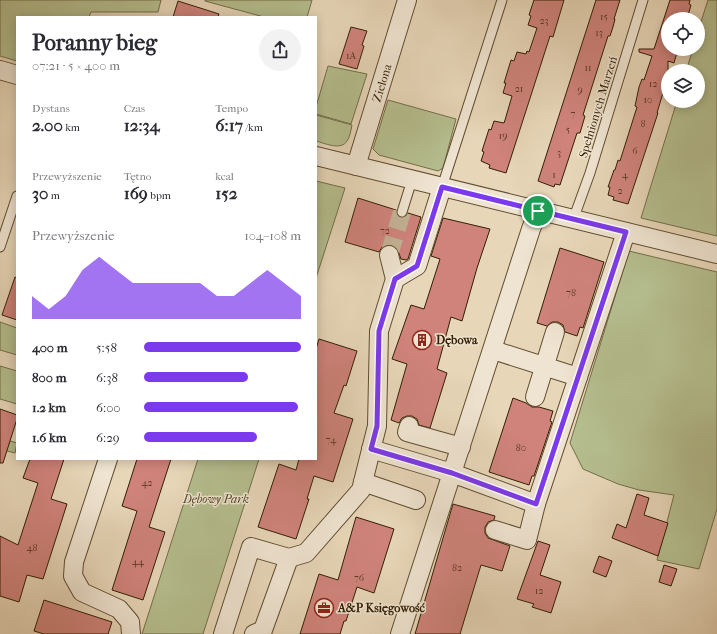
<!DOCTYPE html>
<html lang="pl">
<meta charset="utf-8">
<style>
:root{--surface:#fff;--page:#f2f2f3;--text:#2b2b33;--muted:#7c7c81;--accent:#7c3aed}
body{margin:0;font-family:"IM FELL French Canon",serif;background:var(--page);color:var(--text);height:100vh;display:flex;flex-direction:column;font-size:15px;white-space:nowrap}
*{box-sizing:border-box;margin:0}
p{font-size:13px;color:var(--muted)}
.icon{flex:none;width:22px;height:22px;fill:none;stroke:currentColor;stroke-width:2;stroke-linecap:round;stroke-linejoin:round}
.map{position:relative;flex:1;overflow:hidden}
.sheet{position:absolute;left:16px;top:16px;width:301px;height:444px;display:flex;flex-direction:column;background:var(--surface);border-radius:0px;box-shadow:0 2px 10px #0003}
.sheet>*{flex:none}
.buttons{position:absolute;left:661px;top:12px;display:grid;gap:8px}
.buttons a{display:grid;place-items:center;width:44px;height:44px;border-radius:50%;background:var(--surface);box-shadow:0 2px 10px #0003;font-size:20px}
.pin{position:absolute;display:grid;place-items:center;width:34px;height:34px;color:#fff;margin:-17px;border:2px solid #fff;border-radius:50%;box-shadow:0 1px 4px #0007}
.round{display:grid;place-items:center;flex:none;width:42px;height:42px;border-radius:21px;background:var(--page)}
.summary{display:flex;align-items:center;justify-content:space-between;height:68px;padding:0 16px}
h1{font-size:22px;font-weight:800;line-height:30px}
.figures{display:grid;grid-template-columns:repeat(3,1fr);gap:6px;height:68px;padding:4px 16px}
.figures div{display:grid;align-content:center}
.figures b{font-size:17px;font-weight:800}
.figures small{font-size:11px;font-weight:400}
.figures p{font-size:11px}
.chart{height:112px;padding:8px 16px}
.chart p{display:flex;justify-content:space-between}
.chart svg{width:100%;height:72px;margin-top:4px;fill:var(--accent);opacity:.7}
ul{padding:0 16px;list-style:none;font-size:13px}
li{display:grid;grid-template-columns:64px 48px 1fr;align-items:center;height:30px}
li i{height:10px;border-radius:5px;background:var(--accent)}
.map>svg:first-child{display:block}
.green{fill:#b5be8f;stroke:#746e49}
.building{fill:#cf837b;stroke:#331f03}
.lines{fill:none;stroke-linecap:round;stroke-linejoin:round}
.street-tunnel{stroke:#c3b194;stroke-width:18;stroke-dasharray:18 9;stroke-linecap:butt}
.lane-casing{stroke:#604d30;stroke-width:11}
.street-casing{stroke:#604d30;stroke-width:20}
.lane{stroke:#efe4d1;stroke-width:9}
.street{stroke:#efe4d1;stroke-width:18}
.route-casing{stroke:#fff;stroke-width:8}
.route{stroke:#7c3aed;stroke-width:5}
.labels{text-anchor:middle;stroke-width:3;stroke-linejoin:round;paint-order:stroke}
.number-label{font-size:10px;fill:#5a3821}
.street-label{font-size:12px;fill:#331f03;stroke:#efe4d1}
.poi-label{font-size:12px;font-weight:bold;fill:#331f03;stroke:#efe4d1;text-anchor:start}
.park-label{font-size:12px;font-style:italic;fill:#544726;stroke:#efe4d1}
</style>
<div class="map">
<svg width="717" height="634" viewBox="0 0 717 634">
<rect width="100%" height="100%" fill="#e7d6b8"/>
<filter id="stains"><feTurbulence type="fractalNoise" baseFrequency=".005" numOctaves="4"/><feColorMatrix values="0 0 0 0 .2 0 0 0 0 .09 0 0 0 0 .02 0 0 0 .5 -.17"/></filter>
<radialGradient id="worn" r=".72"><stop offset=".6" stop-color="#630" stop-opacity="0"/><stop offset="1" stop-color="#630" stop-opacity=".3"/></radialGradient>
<!-- green -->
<g class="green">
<path d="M 0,0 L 161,0 L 158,12 L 91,12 L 89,17 L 17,17 L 17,61 L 0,56 Z"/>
<path d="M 205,0 L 312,0 L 307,17 L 264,17 L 205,1 Z"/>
<path d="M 708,0 L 717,0 L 717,236 L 641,218 L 677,101 L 698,101 L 698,71 L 686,71 L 693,49 L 698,49 L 698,31 Z"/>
<path d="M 328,66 L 367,74 L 351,124 L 316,114 L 316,107 Z"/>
<path d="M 388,100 L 456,119 L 443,168 L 438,171 L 379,155 L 373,149 Z"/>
<path d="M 316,115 L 352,125 C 351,130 350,137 347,141 C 341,151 324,143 316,141 Z"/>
<path d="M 316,181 L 345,188 L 316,278 Z"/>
<path d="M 629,251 L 717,272 L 717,509 L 699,569 L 657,560 L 674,495 L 639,490 L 618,484 L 583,469 L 570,443 Z"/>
<path d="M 0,322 L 17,328 L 17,355 L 0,350 Z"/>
<path d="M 0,366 L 17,371 L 17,404 L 0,399 Z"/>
<path d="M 0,438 L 17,443 L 15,453 L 0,449 Z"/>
<path d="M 198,459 L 259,459 L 203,634 L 142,634 Z"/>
</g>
<!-- building -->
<g class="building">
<path d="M 534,0 L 564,0 L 553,37 L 550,36 L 506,173 L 489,168 L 490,165 L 481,161 L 484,152 L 482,151 L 489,129 L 491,130 L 494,121 L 504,123 L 505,120 L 512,96 L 503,93 L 506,83 L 504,83 L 511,60 L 514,61 L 517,52 L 526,54 L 527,51 L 529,52 L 537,28 L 528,25 L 531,16 L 529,15 Z"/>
<path d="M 596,0 L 620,0 L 614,19 L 615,19 L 613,27 L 610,36 L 608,36 L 583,115 L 585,116 L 580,133 L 577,133 L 560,185 L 555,184 L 554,187 L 538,181 Z"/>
<path d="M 670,0 L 690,0 L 689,4 L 691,5 L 687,19 L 668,19 L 668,49 L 678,49 L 674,63 L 668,61 L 668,76 L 657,113 L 658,113 L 628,204 L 613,200 L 614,197 L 608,195 L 610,187 L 608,187 L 614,170 L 615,170 L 618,160 L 620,161 L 637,107 L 635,106 L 639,87 L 642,79 L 644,80 L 652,56 L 639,52 L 639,49 L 654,49 Z"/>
<path d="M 178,1 L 219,14 L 218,17 L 173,17 Z"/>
<path d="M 351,27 L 367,31 L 362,45 L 364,46 L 357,69 L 339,64 Z"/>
<path d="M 358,198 L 396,210 L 397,216 L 401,218 L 406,217 L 408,213 L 421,217 L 408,259 L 406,260 L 401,259 L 397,248 L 392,245 L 387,245 L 382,247 L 379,252 L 345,242 Z"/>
<path d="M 443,218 L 490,229 L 477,268 L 462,321 L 451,317 L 437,369 L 447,373 L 430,428 L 419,425 L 417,419 L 412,416 L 407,416 L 402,418 L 399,423 L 391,420 L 407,364 L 392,359 L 411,305 L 424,309 L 440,259 L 431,256 Z"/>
<path d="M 560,248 L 604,262 L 583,328 L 580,327 L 577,336 L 565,332 L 563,325 L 558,322 L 552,322 L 547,326 L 537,323 Z"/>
<path d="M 15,277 L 17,278 L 17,320 L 2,315 Z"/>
<path d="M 319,339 L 357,351 L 346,386 L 344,385 L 334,413 L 353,419 L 333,482 L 314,476 L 307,499 L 309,499 L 296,539 L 258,527 L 279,464 L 296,470 L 299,459 L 316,459 L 316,349 Z"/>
<path d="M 513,398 L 526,403 L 532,407 L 539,407 L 553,411 L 550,421 L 552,422 L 534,476 L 532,476 L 529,485 L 489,472 Z"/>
<path d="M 0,409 L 17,415 L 17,419 L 3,463 L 0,463 Z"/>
<path d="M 30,459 L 64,459 L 51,499 L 67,504 L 43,579 L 27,575 L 19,602 L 0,596 L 0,536 L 18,545 L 38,483 L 23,478 Z"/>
<path d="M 137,459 L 171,459 L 149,527 L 165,532 L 143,600 L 112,590 L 137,511 L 122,506 Z"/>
<path d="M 637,494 L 649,498 L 644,515 L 668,523 L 658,556 L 612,538 L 617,524 L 626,528 Z"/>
<path d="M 453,504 L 495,516 L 494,520 L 488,522 L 485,527 L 485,533 L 488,538 L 510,546 L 502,571 L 481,565 L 460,634 L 415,634 Z"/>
<path d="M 356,517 L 394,529 L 374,593 L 357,587 L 346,621 L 344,621 L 340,634 L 300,634 L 319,574 L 338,580 Z"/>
<path d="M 538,541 L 550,545 L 540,575 L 561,582 L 551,613 L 532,607 L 534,604 L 517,599 Z"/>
<path d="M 599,556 L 612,561 L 606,577 L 593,572 Z"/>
<path d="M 664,565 L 677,569 L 671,586 L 659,582 Z"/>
<path d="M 44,600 L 112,622 L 108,634 L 44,634 L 34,631 Z"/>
</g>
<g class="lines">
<!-- street-tunnel -->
<path class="street-tunnel" d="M 389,255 L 402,212"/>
<!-- lane casing -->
<g class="lane-casing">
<g id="lane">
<path d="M 442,187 L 502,0"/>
<path d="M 402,212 L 412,180"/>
<path d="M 573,220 L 590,173 L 643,0"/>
<path d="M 0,247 L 17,196"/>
</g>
</g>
<!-- street casing -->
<g class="street-casing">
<g id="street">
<path d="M 0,70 L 17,75"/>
<path d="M 316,156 L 717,254"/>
<path d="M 356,166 L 407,0"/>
<path d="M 395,279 L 417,266 L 442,187"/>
<path d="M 493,350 L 578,377"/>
<path d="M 535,397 L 555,332"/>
<path d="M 409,426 L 407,432 L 461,447"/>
<path d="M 371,449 L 452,473 L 531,229 L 538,211"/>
<path d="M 108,459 L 74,562 L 73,576 L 82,592 L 119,609 L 130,622 L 131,634"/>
<path d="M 363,482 L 416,500"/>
<path d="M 495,530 L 527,540 L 536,504 L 626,232"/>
<path d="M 223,634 L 251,547 L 289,558 L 306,553 L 361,490 L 377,426 L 379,331 L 395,279 L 389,255"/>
<path d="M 254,634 L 263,630 L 289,558"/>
<path d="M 400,634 L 452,473 L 536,504"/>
</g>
</g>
<!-- lane -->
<use href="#lane" class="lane"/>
<!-- street -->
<use href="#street" class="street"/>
</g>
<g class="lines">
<!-- route casing -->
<g class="route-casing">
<path id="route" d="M 442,187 L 626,232 L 536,504 L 452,473 L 371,449 L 377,426 L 379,331 L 395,279 L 417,266 Z"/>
</g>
<!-- route -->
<use href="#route" class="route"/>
</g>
<!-- icons -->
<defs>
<g id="building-ring" transform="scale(1)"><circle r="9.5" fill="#efe4d1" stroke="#8f2418" stroke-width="1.5"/><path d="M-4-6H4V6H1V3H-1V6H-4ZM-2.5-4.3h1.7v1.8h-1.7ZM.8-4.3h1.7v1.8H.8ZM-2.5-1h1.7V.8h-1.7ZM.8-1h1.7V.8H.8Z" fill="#8f2418"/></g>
<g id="office-ring" transform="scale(1)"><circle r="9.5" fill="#efe4d1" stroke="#8f2418" stroke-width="1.5"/><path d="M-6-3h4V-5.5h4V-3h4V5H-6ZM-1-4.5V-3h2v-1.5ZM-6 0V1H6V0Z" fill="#8f2418"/></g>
</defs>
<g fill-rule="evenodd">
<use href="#building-ring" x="422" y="340"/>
<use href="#office-ring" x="324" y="608"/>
</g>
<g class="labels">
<!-- number labels -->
<g class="number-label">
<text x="604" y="20">15</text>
<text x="544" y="24">23</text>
<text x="599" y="36">13</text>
<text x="351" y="59">1A</text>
<text x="588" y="71">11</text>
<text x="653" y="87">12</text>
<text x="519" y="92">21</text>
<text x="580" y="93">9</text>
<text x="648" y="103">10</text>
<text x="573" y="117">7</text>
<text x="643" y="127">8</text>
<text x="568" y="133">5</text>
<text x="503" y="139">19</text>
<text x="635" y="154">6</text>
<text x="559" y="156">3</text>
<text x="554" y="178">1</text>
<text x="625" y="178">4</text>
<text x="620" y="194">2</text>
<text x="385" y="234">72</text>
<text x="571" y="296">78</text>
<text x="331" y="443">74</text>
<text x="521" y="451">80</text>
<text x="147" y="486">42</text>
<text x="32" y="551">48</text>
<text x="138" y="565">44</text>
<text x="457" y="571">82</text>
<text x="359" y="581">76</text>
<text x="539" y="594">12</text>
</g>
<!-- street labels -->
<g class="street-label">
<text transform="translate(382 83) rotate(-73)" y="4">Zielona</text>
<text transform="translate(598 107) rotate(-73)" y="4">Spełnionych Marzeń</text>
</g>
<!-- poi labels -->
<g class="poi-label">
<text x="436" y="344">Dębowa</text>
<text x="338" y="612">A&amp;P Księgowość</text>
</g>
<!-- park labels -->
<g class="park-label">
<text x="216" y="503">Dębowy Park</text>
</g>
</g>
<rect width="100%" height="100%" filter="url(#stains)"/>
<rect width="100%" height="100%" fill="url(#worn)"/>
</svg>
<div class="buttons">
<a><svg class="icon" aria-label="locate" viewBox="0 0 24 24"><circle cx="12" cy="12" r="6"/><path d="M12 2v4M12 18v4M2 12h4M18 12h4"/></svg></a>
<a><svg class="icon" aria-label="layers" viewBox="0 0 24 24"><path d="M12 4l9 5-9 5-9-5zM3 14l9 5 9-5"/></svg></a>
</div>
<div class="pin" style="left:538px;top:211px;background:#1e9e55"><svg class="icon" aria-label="arrive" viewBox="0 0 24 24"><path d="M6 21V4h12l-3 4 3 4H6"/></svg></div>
<section class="sheet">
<div class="summary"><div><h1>Poranny bieg</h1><p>07:21 · 5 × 400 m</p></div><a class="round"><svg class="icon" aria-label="share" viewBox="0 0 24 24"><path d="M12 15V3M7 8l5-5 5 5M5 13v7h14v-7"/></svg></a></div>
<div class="figures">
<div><p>Dystans</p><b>2.00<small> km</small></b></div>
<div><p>Czas</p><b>12:34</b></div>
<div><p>Tempo</p><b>6:17<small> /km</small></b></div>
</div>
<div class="figures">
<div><p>Przewyższenie</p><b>30<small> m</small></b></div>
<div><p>Tętno</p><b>169<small> bpm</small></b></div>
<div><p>kcal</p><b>152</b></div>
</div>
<div class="chart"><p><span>Przewyższenie</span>104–108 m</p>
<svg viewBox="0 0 160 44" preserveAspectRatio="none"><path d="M0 44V30L10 38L20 30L30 14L40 6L50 14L60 22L70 22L80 22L90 22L100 22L110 30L120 30L130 22L140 14L150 22L160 30V44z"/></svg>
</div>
<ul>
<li><b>400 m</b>5:58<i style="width:100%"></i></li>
<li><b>800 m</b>6:38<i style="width:66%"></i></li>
<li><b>1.2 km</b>6:00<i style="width:98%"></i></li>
<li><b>1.6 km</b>6:29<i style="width:72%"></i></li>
</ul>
</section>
</div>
